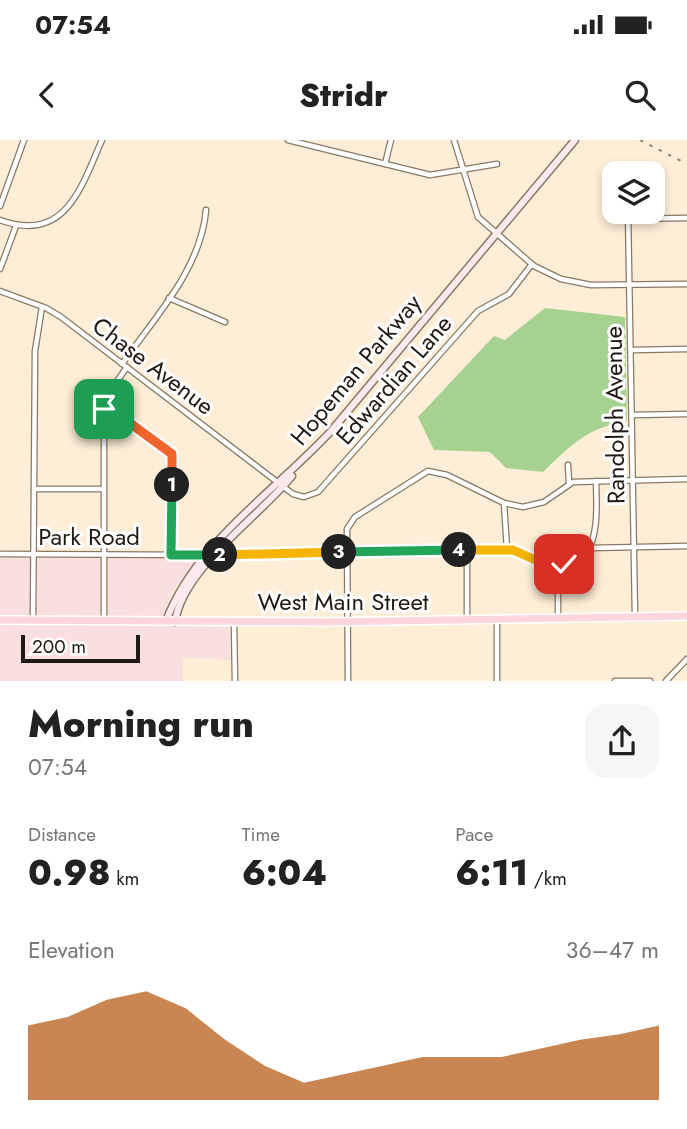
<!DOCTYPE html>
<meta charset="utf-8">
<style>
:root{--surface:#fff;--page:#f6f6f6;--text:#222;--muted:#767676;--accent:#b45309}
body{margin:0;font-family:Jost,sans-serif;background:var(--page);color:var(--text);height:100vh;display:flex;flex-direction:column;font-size:26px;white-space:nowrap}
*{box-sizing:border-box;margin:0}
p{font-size:23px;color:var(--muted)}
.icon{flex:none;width:38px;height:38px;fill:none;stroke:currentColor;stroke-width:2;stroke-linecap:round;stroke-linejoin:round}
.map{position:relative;height:541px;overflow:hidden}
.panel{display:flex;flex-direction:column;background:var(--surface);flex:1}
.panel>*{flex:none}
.tools{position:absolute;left:602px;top:21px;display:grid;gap:14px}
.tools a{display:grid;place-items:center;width:63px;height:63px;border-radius:14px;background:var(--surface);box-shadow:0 4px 10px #0003;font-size:35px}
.scale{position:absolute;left:21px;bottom:18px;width:119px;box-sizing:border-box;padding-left:7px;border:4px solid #201a12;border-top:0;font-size:19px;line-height:24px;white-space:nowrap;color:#201a12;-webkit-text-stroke:5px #fff;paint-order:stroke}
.pin{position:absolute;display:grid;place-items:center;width:60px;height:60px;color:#fff;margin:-30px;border-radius:14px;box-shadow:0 4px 10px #0006}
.km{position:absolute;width:35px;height:35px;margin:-18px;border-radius:50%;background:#222;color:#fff;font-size:19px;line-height:35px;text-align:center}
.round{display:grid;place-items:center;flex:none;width:74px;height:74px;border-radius:21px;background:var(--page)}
.head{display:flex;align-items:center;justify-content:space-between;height:119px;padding:0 28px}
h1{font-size:38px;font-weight:800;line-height:52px}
.stats{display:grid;grid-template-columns:repeat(3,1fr);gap:10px;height:119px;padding:7px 28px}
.stats div{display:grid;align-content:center}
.stats b{font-size:35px;font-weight:800}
.stats small{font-size:19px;font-weight:400}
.stats p{font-size:19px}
.chart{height:196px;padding:14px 28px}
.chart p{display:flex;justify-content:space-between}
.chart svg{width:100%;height:126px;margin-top:7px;fill:var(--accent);opacity:.7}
.status{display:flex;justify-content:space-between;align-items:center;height:49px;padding:0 35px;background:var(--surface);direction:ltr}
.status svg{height:19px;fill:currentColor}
header{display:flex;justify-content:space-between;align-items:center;height:91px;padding:0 28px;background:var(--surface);font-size:32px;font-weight:800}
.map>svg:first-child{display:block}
.commercial{fill:#fadfe1}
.green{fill:#a5d291}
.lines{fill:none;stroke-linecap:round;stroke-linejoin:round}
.minor-casing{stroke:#877964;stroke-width:7}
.secondary-casing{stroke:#877964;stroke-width:9}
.primary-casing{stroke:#fff;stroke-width:10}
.minor{stroke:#fff;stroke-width:4.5}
.secondary{stroke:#feeaee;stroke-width:6}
.primary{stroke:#fdd5dd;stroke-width:7}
.rail{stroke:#8d8273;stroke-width:2;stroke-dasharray:3.5 7;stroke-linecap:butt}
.split-1-casing{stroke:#fff;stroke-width:14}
.split-2-casing{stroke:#fff;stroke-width:14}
.split-3-casing{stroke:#fff;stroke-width:14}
.split-4-casing{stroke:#fff;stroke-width:14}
.split-5-casing{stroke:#fff;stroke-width:14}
.split-1{stroke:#f0652b;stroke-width:9}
.split-2{stroke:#22a559;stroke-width:9}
.split-3{stroke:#f5b400;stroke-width:9}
.split-4{stroke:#22a559;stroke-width:9}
.split-5{stroke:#f5b400;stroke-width:9}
.labels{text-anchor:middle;stroke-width:6;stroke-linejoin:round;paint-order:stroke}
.street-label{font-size:24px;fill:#201a12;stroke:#fff}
</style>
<div class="status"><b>07:54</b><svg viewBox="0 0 49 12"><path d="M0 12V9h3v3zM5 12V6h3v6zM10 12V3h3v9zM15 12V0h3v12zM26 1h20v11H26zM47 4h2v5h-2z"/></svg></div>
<header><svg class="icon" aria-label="back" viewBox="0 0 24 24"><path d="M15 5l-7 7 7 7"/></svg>Stridr<svg class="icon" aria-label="search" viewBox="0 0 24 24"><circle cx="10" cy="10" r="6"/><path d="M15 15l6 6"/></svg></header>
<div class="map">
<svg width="687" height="541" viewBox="0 0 687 541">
<rect width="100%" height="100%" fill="#feeed7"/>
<!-- commercial -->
<g class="commercial">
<path d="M 0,418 L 199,418 L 173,450 L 163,476 L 0,475 Z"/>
<path d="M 0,484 L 230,487 L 231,520 L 183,518 L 183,541 L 0,541 Z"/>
</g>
<!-- green -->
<path class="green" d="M 545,168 L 625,177 L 627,281 C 587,288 572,304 543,332 L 506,328 L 490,312 L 434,310 L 418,277 L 494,196 L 505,200 Z"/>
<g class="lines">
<!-- minor casing -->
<g class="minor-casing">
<g id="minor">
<path d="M 288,0 L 430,35 L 497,24"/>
<path d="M 454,0 L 478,77 L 534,126 L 561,139 L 591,145 L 687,144"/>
<path d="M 385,24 L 391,0"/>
<path d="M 0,66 L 24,0"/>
<path d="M 628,72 L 635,476"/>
<path d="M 628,79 L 687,78"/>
<path d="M 0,80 C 65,104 81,48 102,0"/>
<path d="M 0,129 L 16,86"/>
<path d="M 0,151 L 46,168 L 61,177 L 293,354 L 304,357 L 318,352 L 478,171 L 509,154 L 532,124"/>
<path d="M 169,158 L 225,182"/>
<path d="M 632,210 L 687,209"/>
<path d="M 122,224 C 155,177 201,129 206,70"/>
<path d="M 105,265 L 172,314 L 171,415"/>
<path d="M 633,275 L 687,274"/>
<path d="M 568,325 L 569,343"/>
<path d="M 34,349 L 103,349"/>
<path d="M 504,363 L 507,409"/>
<path d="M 591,408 L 687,406"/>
<path d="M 467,410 L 467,479"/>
<path d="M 0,414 L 206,415"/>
<path d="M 214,415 L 498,409 C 517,410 527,419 544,423 C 602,436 597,378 596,341"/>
<path d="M 558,478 L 558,425"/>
<path d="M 33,480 L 35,211 L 42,167"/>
<path d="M 104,480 L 104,269 L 108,254 L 127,227"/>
<path d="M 497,480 L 497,541"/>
<path d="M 234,482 L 235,541"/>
<path d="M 348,541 L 347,389 L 355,377 L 428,331 L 447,335 L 504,363 L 523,367 L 544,362 L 573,342 L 687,339"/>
<path d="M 615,541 L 650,541"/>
<path d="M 666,541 L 687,519"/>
</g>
</g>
<!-- secondary casing -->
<g class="secondary-casing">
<g id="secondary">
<path d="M 166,481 C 196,402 276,351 332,290 L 575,0"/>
<path d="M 175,482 C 183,428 258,378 292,336"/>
</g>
</g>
<!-- primary casing -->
<g class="primary-casing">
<path id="primary" d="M 0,480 L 327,482 L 687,476"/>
</g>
<!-- minor -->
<use href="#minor" class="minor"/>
<!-- secondary -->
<use href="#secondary" class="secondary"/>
<!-- primary -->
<use href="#primary" class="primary"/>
<!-- rail -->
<path class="rail" d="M 640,0 L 687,24"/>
</g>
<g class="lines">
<!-- split-1 casing -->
<g class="split-1-casing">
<path id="split-1" d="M 104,269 L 104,264 L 172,314 L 172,345"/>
</g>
<!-- split-2 casing -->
<g class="split-2-casing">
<path id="split-2" d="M 172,345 L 171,415 L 220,415"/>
</g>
<!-- split-3 casing -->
<g class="split-3-casing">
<path id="split-3" d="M 220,415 L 339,412"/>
</g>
<!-- split-4 casing -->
<g class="split-4-casing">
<path id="split-4" d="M 339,412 L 459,410"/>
</g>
<!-- split-5 casing -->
<g class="split-5-casing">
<path id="split-5" d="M 459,410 L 513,410 L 540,422 L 564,424"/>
</g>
<!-- split-1 -->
<use href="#split-1" class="split-1"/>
<!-- split-2 -->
<use href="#split-2" class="split-2"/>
<!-- split-3 -->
<use href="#split-3" class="split-3"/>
<!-- split-4 -->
<use href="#split-4" class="split-4"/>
<!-- split-5 -->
<use href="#split-5" class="split-5"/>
</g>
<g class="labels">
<!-- street labels -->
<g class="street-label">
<text transform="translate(153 226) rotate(37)" y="8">Chase Avenue</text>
<text transform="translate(356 230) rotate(-50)" y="8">Hopeman Parkway</text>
<text transform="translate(394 240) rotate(-49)" y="8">Edwardian Lane</text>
<text transform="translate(615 275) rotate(-91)" y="8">Randolph Avenue</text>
<text x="89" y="405">Park Road</text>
<text x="343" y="470">West Main Street</text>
</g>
</g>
</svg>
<div class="tools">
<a><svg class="icon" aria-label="layers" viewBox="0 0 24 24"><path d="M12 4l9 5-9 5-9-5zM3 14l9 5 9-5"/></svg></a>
</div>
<div class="scale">200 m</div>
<div class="pin" style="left:104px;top:269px;background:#1e9e55"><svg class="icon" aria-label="arrive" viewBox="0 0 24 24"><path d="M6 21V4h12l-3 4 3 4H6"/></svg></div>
<div class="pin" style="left:564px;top:424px;background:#d93025"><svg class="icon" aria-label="check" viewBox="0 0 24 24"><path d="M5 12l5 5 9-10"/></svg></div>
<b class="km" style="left:172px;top:345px">1</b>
<b class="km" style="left:220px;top:415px">2</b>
<b class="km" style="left:339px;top:412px">3</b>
<b class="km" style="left:459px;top:410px">4</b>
</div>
<section class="panel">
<div class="head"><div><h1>Morning run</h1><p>07:54</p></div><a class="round"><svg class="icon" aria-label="share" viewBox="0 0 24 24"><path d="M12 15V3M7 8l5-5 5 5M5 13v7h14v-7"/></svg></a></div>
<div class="stats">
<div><p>Distance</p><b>0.98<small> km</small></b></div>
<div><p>Time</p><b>6:04</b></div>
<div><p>Pace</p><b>6:11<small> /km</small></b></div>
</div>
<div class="chart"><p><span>Elevation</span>36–47 m</p>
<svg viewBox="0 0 160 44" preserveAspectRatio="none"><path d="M0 44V18L10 15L20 9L30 6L40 12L50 23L60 32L70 38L80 35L90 32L100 29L110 29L120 29L130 26L140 23L150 21L160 18V44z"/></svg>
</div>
</section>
